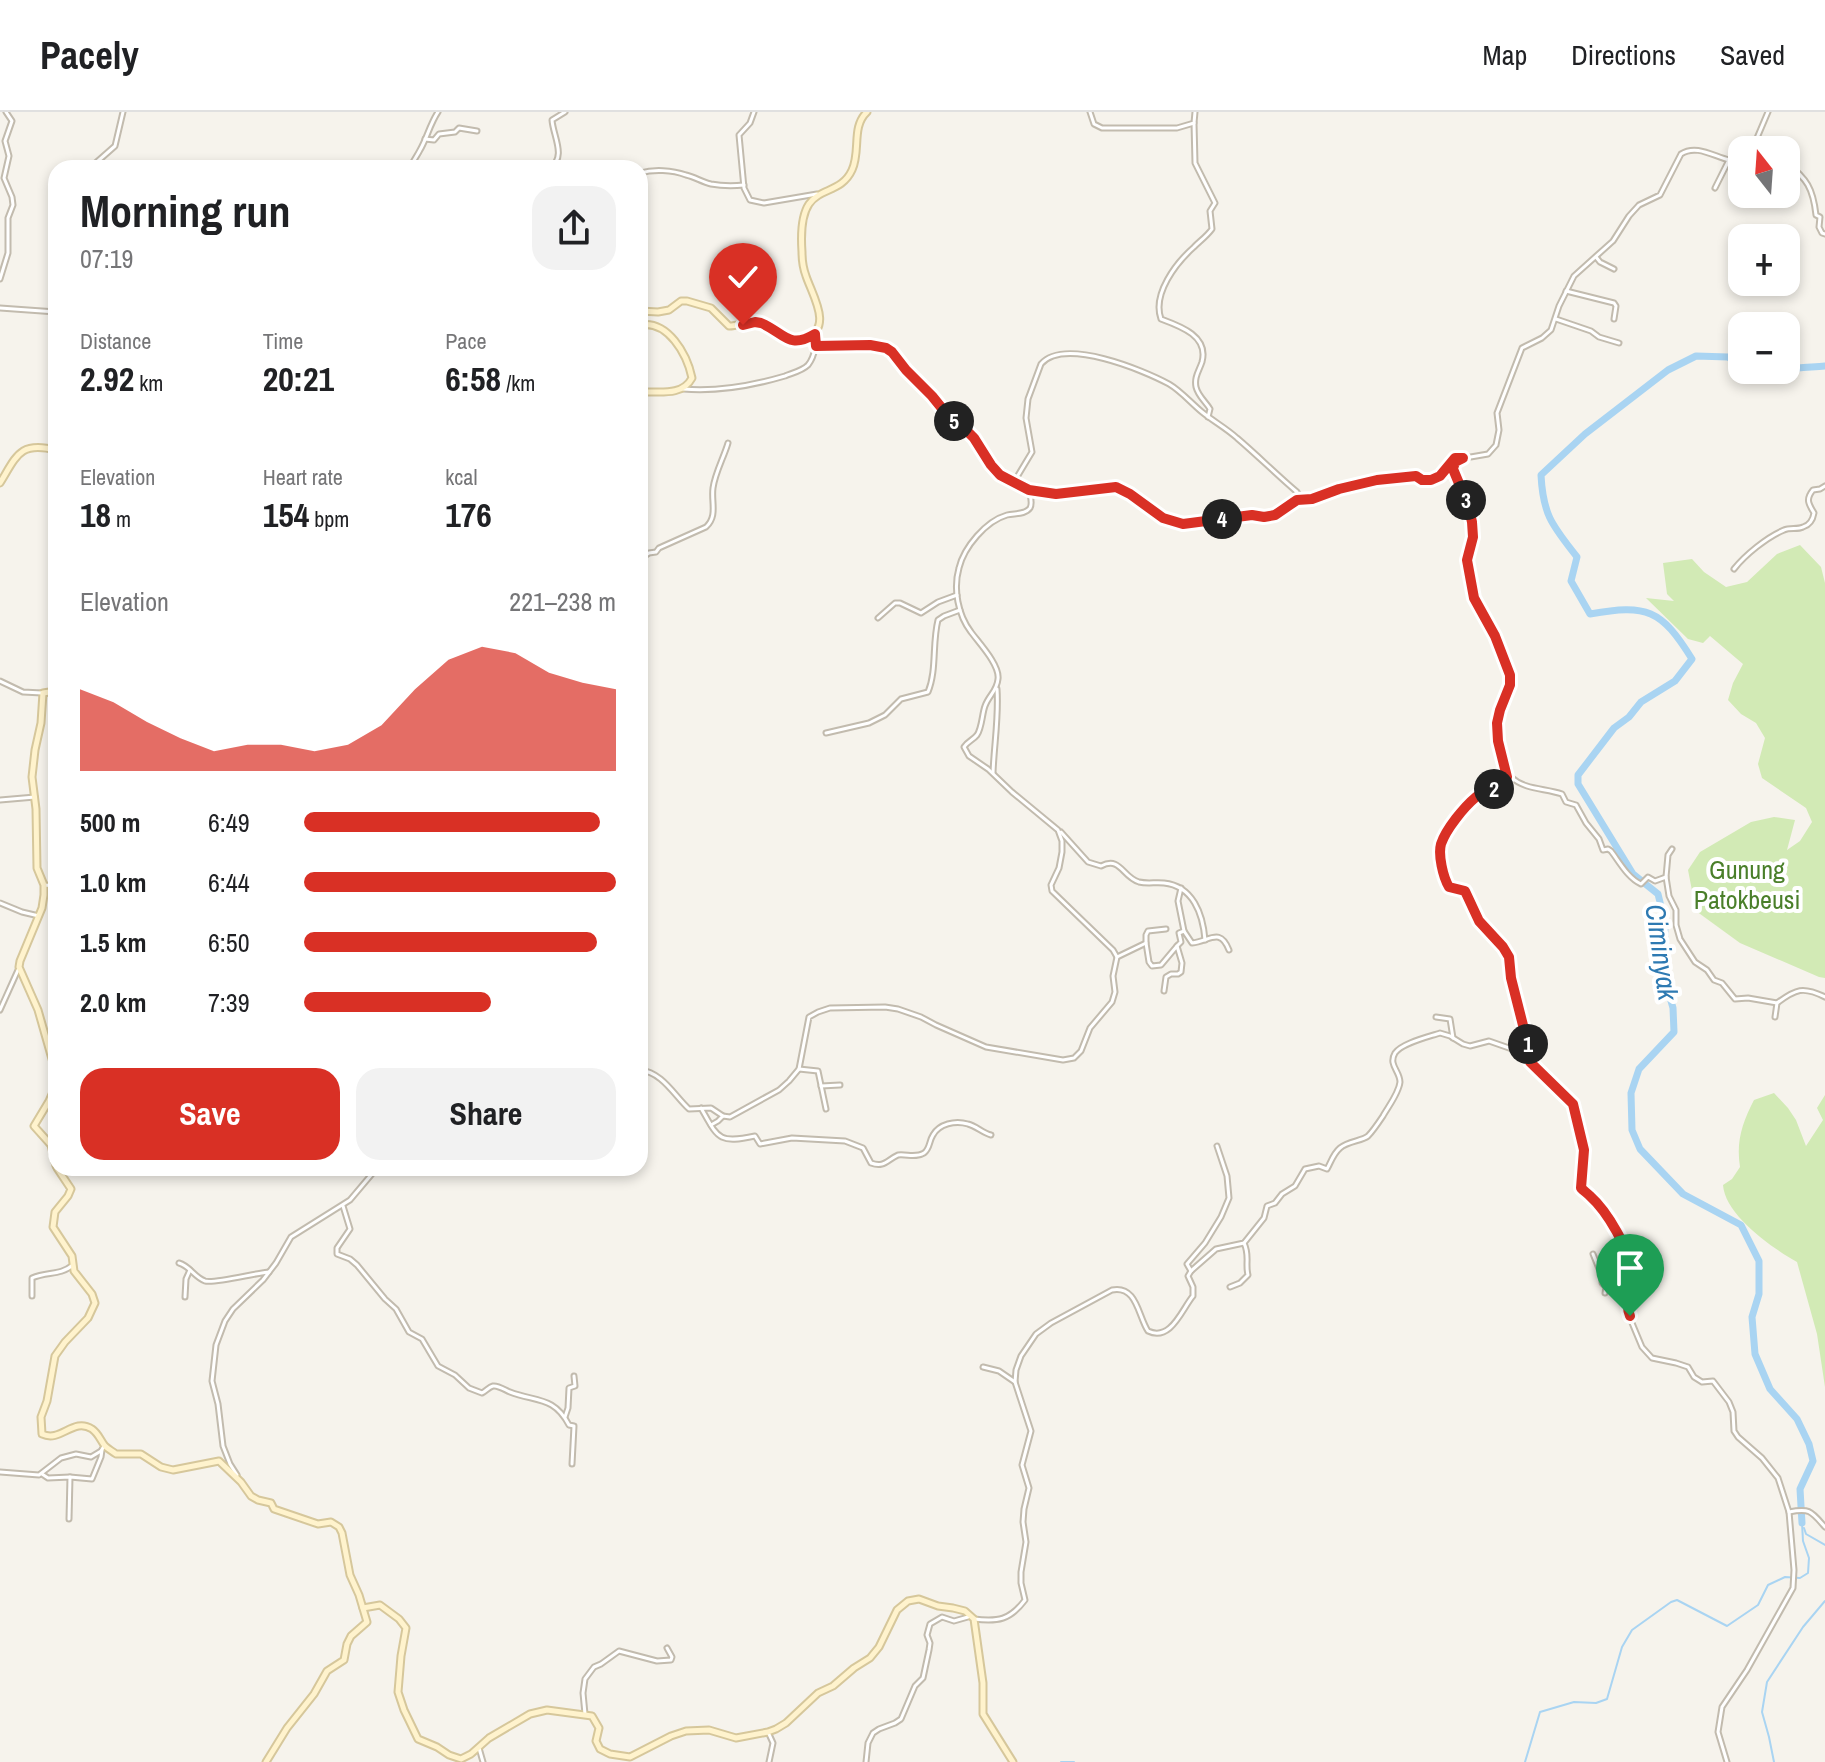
<!DOCTYPE html>
<meta charset="utf-8">
<style>
:root{--surface:#fff;--page:#f2f2f2;--text:#202124;--muted:#757577;--line:#e0e0e0;--accent:#d93025}
body{margin:0;font-family:"Archivo Narrow",sans-serif;background:var(--page);color:var(--text);height:100vh;display:flex;flex-direction:column;font-size:30px;white-space:nowrap}
*{box-sizing:border-box;margin:0}
p{font-size:26px;color:var(--muted)}
.icon{flex:none;width:44px;height:44px;fill:none;stroke:currentColor;stroke-width:2;stroke-linecap:round;stroke-linejoin:round}
.map{position:relative;flex:1;overflow:hidden}
.panel{position:absolute;left:48px;top:48px;width:600px;height:1016px;display:flex;flex-direction:column;background:var(--surface);border-radius:24px;box-shadow:0 4px 12px #0003}
.panel>*{flex:none}
.needle{width:52px;rotate:343deg}
.tools{position:absolute;left:1728px;top:24px;display:grid;gap:16px}
.tools a{display:grid;place-items:center;width:72px;height:72px;border-radius:16px;background:var(--surface);box-shadow:0 4px 12px #0003;font-size:40px}
.pin{position:absolute;display:grid;place-items:center;width:68px;height:68px;color:#fff;margin:-82px -34px;border-radius:50% 50% 50% 0;rotate:-45deg;box-shadow:0 0 8px #0007}
.pin .icon{rotate:45deg}
.km{position:absolute;width:40px;height:40px;margin:-20px;border-radius:50%;background:#222;color:#fff;font-size:22px;line-height:40px;text-align:center}
.round{display:grid;place-items:center;flex:none;width:84px;height:84px;border-radius:24px;background:var(--page)}
.head{display:flex;align-items:center;justify-content:space-between;height:136px;padding:0 32px}
h1{font-size:44px;font-weight:800;line-height:60px}
.figures{display:grid;grid-template-columns:repeat(3,1fr);gap:12px;height:136px;padding:8px 32px}
.figures div{display:grid;align-content:center}
.figures b{font-size:34px;font-weight:800}
.figures small{font-size:22px;font-weight:400}
.figures p{font-size:22px}
.chart{height:224px;padding:16px 32px}
.chart p{display:flex;justify-content:space-between}
.chart svg{width:100%;height:144px;margin-top:8px;fill:var(--accent);opacity:.7}
.button{display:flex;gap:16px;margin-top:auto;padding:16px 32px}
.button a{flex:1;height:92px;border-radius:24px;background:var(--accent);color:#fff;font-size:32px;font-weight:800;line-height:92px;text-align:center}
.button a+a{background:var(--page);color:var(--text)}
ul{padding:0 32px;list-style:none;font-size:26px}
li{display:grid;grid-template-columns:128px 96px 1fr;align-items:center;height:60px}
li i{height:20px;border-radius:10px;background:var(--accent)}
header{display:flex;align-items:center;gap:48px;box-sizing:border-box;height:112px;padding:0 40px;background:var(--surface);border-bottom:2px solid var(--line)}
header strong{font-size:38px}
nav{display:flex;gap:44px;margin-inline-start:auto;font-size:28px}
.map>svg:first-child{display:block}
.green{fill:#d2eab5}
.lines{fill:none;stroke-linecap:round;stroke-linejoin:round}
.stream{stroke:#a9d4f2;stroke-width:2}
.river{stroke:#a9d4f2;stroke-width:7}
.street-casing{stroke:#c2bbae;stroke-width:7}
.secondary-casing{stroke:#d6c79b;stroke-width:9}
.street{stroke:#fff;stroke-width:3}
.secondary{stroke:#fff3cd;stroke-width:5}
.route-casing{stroke:#fff;stroke-width:16}
.route{stroke:#d93025;stroke-width:10}
.labels{text-anchor:middle;stroke-width:8;stroke-linejoin:round;paint-order:stroke}
.park-label{font-size:26px;fill:#4a7f2a;stroke:#fff}
.water-label{font-size:28px;font-style:italic;fill:#2e7ab2;stroke:#fff}
</style>
<header>
<strong>Pacely</strong>
<nav><a>Map</a><a>Directions</a><a>Saved</a></nav>
</header>
<div class="map">
<svg width="1825" height="1650" viewBox="0 0 1825 1650">
<rect width="100%" height="100%" fill="#f6f3ec"/>
<!-- green -->
<g class="green">
<path d="M 1800,433 L 1821,455 L 1825,471 L 1825,866 L 1819,865 L 1740,831 L 1696,799 L 1688,758 L 1700,740 L 1751,710 L 1774,705 L 1795,708 L 1787,738 L 1800,729 L 1812,710 L 1806,696 L 1762,666 L 1758,652 L 1765,626 L 1756,611 L 1741,602 L 1728,588 L 1733,571 L 1743,552 L 1710,524 L 1703,531 L 1688,527 L 1646,486 L 1674,489 L 1667,482 L 1663,451 L 1692,447 L 1704,460 L 1726,475 L 1747,470 L 1777,442 Z"/>
<path d="M 1774,981 L 1788,996 L 1796,1008 L 1806,1034 L 1823,1008 L 1817,996 L 1825,983 L 1825,1275 L 1817,1222 L 1797,1150 C 1772,1136 1725,1103 1723,1073 L 1732,1067 L 1740,1055 C 1736,1030 1742,1011 1754,988 Z"/>
</g>
<g class="lines">
<!-- stream -->
<g class="stream">
<path d="M 1804,1416 L 1806,1422 L 1825,1433"/>
<path d="M 1061,1650 L 1074,1650"/>
<path d="M 1525,1650 L 1540,1600 L 1574,1590 L 1596,1591 L 1607,1587 L 1622,1535 L 1632,1518 L 1671,1490 L 1677,1488 L 1727,1514 L 1758,1493 L 1768,1473 L 1785,1465 L 1800,1466 L 1808,1461 L 1809,1446 L 1803,1429 L 1802,1411"/>
<path d="M 1774,1650 L 1769,1625 L 1762,1600 L 1767,1570 L 1803,1515 L 1825,1489"/>
</g>
<!-- river -->
<g class="river">
<path d="M 1742,255 L 1728,245 L 1696,244 L 1668,258 L 1585,322 L 1541,363 C 1543,404 1553,414 1577,445 L 1571,469 L 1590,502 C 1647,492 1661,497 1692,547 L 1675,569 L 1641,590 L 1629,605 L 1614,616 L 1578,663 L 1578,672 L 1633,762 L 1658,782 L 1665,811 L 1664,864 L 1673,896 L 1674,920 L 1639,957 L 1631,981 L 1632,1018 L 1640,1037 L 1683,1082 L 1741,1113 L 1759,1149 L 1759,1182 L 1752,1205 L 1755,1242 L 1770,1277 L 1797,1307 L 1809,1332 L 1813,1349 L 1800,1377 L 1802,1411"/>
<path d="M 1746,258 C 1763,267 1780,258 1798,256 C 1807,255 1816,255 1825,254"/>
</g>
<!-- street casing -->
<g class="street-casing">
<g id="street">
<path d="M 754,0 L 750,11 L 739,23 L 744,76 L 750,88 L 764,91 L 817,82"/>
<path d="M 1090,0 L 1094,12 L 1102,16 L 1177,16 L 1194,11 L 1195,0"/>
<path d="M 1194,11 L 1195,51 L 1215,91 L 1210,99 L 1212,117 C 1207,124 1200,129 1194,135 C 1176,151 1152,182 1161,207 C 1180,214 1209,224 1202,250 C 1199,259 1194,265 1196,275 C 1198,284 1206,290 1210,297 L 1208,305"/>
<path d="M 425,27 L 434,28 L 439,22 L 455,20 L 459,16 L 477,19"/>
<path d="M 1754,33 L 1767,38"/>
<path d="M 1749,38 L 1754,33 L 1768,0"/>
<path d="M 1786,50 C 1807,67 1813,76 1816,103 L 1820,105 L 1819,115 L 1822,121 L 1825,122"/>
<path d="M 90,56 L 115,34 L 123,0"/>
<path d="M 410,56 C 413,49 417,44 420,38 C 427,26 430,12 438,0"/>
<path d="M 550,56 C 567,45 553,24 552,8 L 565,0"/>
<path d="M 640,61 C 654,57 672,58 686,63 C 695,65 702,70 711,72 C 722,74 733,74 744,73"/>
<path d="M 1715,76 L 1729,48"/>
<path d="M 1596,145 L 1600,150 L 1614,157"/>
<path d="M 0,167 L 8,141 L 8,106 L 13,93 L 12,85 L 4,66 L 9,44 L 5,29 L 12,9 L 6,0"/>
<path d="M 1566,179 L 1614,191 L 1616,194 L 1614,207"/>
<path d="M 0,196 L 56,200"/>
<path d="M 1556,207 L 1591,219 L 1599,225 L 1619,231"/>
<path d="M 815,223 L 816,234 C 840,235 871,226 892,240 L 949,305 L 970,321 L 991,353 L 1006,366 L 1029,378 L 1056,382 L 1116,375 L 1130,382 L 1163,406 L 1183,412 L 1252,403 L 1264,405 L 1275,403 L 1297,388 L 1312,387 L 1339,377 L 1377,368 L 1416,364 L 1422,368 L 1431,368 L 1440,364 L 1453,348 L 1459,345"/>
<path d="M 683,277 C 718,280 751,274 785,264 C 792,261 802,259 808,253 C 812,248 814,242 815,236"/>
<path d="M 1014,370 L 1032,340 L 1026,306 L 1028,287 L 1041,252 C 1064,225 1143,258 1169,272 C 1181,279 1191,291 1202,300 C 1213,309 1226,316 1237,326 C 1257,343 1276,362 1297,380 L 1302,387"/>
<path d="M 640,447 L 649,441 L 656,440 L 659,436 L 706,415 C 718,404 711,390 713,376 C 715,361 724,345 728,331"/>
<path d="M 1734,457 C 1745,443 1767,425 1784,418 C 1790,415 1797,418 1803,415 C 1810,413 1813,407 1814,401 C 1809,392 1805,388 1813,378 L 1820,377 L 1825,374"/>
<path d="M 878,506 L 895,491 L 900,491 L 921,501 L 938,490 L 957,483"/>
<path d="M 0,569 L 23,580 L 42,581"/>
<path d="M 826,621 L 869,611 L 885,603 L 901,587 L 928,580 C 937,558 932,532 938,508 L 944,504 L 960,498"/>
<path d="M 993,661 C 994,633 999,605 997,577"/>
<path d="M 1507,665 L 1511,665 C 1525,678 1545,676 1562,682 L 1566,690 L 1576,693 L 1586,711 L 1599,727 L 1603,738 L 1608,737 L 1611,739 C 1620,751 1628,766 1641,772 L 1648,765 L 1655,769 L 1666,765 L 1669,784 L 1676,798 L 1676,813 L 1680,827 L 1695,850 L 1707,858 L 1714,868 L 1722,871 L 1735,887 L 1748,886 L 1777,891 C 1796,877 1803,874 1825,885"/>
<path d="M 0,688 L 35,685"/>
<path d="M 1061,720 L 1088,750 L 1101,754 C 1121,744 1122,765 1139,770 C 1147,772 1156,770 1164,771 C 1193,774 1203,802 1205,828"/>
<path d="M 1666,765 L 1668,743 L 1672,737"/>
<path d="M 44,773 L 56,774"/>
<path d="M 1181,776 L 1178,789 L 1184,819"/>
<path d="M 0,791 L 22,800 L 39,804"/>
<path d="M 1146,831 L 1149,850 L 1152,854 L 1161,853 L 1177,834 L 1182,851 L 1181,860 L 1178,862 L 1171,862 L 1166,865 L 1164,879"/>
<path d="M 1177,834 L 1181,830 L 1179,821 L 1184,819 L 1192,831 C 1210,829 1220,815 1229,838"/>
<path d="M 1117,845 L 1146,831 L 1146,823 L 1148,819 L 1166,817"/>
<path d="M 0,898 L 18,858"/>
<path d="M 1436,905 L 1450,907 L 1453,926"/>
<path d="M 1775,905 L 1777,891"/>
<path d="M 799,957 L 818,959 L 826,997"/>
<path d="M 640,958 C 662,960 674,983 689,997 L 711,996 L 723,1004 L 730,1005 L 779,978 L 789,969 L 799,957 L 809,905 L 818,900 L 830,896 L 885,895 L 898,897 L 921,905 L 936,913 L 986,935 L 1063,948 L 1074,946 L 1081,939 L 1090,916 L 1112,890 L 1115,880 L 1113,864 L 1117,845 L 1113,838 L 1052,779 L 1051,773 L 1059,756 L 1062,740 L 1062,729 L 1058,718 L 1012,680 L 988,657 L 969,644 L 964,635 C 968,629 973,628 977,623 C 982,616 982,602 985,594 C 989,583 997,579 998,567 C 1000,553 979,531 971,520 C 958,503 953,477 959,456 C 964,435 986,409 1007,403 C 1014,401 1025,403 1030,396 C 1033,391 1030,383 1029,378"/>
<path d="M 821,974 L 840,973"/>
<path d="M 701,996 C 718,1026 718,1032 755,1024 L 760,1032 L 792,1026 L 845,1029 L 863,1036 L 871,1051 C 884,1056 887,1048 898,1043 C 907,1042 916,1046 924,1041 C 930,1037 929,1029 933,1023 C 939,1012 955,1008 968,1012 C 976,1014 983,1021 991,1023"/>
<path d="M 711,1013 L 718,1009 L 723,1004"/>
<path d="M 343,1094 L 350,1117 L 337,1136 L 337,1142 L 350,1147 L 357,1153 L 385,1187 L 396,1197 L 409,1220 L 422,1227 L 438,1254 L 455,1263 L 469,1276 L 482,1281 C 486,1279 489,1275 493,1274 C 498,1273 505,1278 510,1280 C 536,1290 554,1284 569,1313 L 574,1314 L 572,1352"/>
<path d="M 1593,1142 L 1602,1164 L 1631,1154"/>
<path d="M 179,1151 C 190,1154 194,1165 205,1169 C 214,1172 255,1161 269,1160"/>
<path d="M 1191,1159 L 1187,1152 L 1205,1131 L 1221,1105 L 1229,1086 L 1227,1064 L 1217,1034"/>
<path d="M 1602,1164 L 1602,1171 L 1606,1175 L 1605,1181"/>
<path d="M 1230,1175 L 1240,1171 L 1248,1163 C 1245,1151 1250,1144 1244,1131"/>
<path d="M 32,1184 L 32,1166 C 48,1159 59,1164 73,1153"/>
<path d="M 185,1185 L 186,1167 L 190,1158"/>
<path d="M 983,1255 L 999,1259 L 1015,1270"/>
<path d="M 565,1305 L 568,1296 L 569,1276 L 575,1274 L 574,1264"/>
<path d="M 0,1360 L 39,1363 L 61,1346 L 76,1342 L 91,1345 L 101,1339 L 104,1334"/>
<path d="M 42,1362 L 48,1366 L 70,1365 L 92,1367 L 101,1345 L 102,1338"/>
<path d="M 237,1363 L 230,1352 L 223,1334 L 218,1292 L 212,1269 L 216,1233 L 225,1209 L 233,1197 L 263,1168 L 276,1151 L 291,1125 L 350,1088 L 377,1056"/>
<path d="M 1789,1400 C 1810,1396 1811,1399 1825,1415"/>
<path d="M 69,1407 L 70,1365"/>
<path d="M 974,1507 C 998,1510 1010,1508 1025,1488 L 1021,1471 L 1021,1460 L 1026,1430 L 1023,1410 L 1024,1397 L 1029,1376 L 1022,1353 L 1031,1319 L 1015,1270 L 1016,1258 L 1021,1244 L 1036,1222 L 1051,1211 L 1112,1178 C 1137,1173 1138,1204 1148,1219 C 1171,1230 1182,1197 1193,1184 L 1193,1175 L 1188,1164 L 1191,1159 L 1216,1137 L 1244,1131 L 1264,1106 L 1267,1094 L 1275,1091 L 1282,1082 L 1295,1074 L 1305,1057 L 1319,1054 L 1327,1057 C 1331,1050 1333,1042 1340,1036 C 1348,1029 1362,1029 1368,1024 C 1373,1019 1379,1010 1383,1004 C 1388,995 1399,981 1400,970 C 1400,959 1388,953 1395,941 C 1402,931 1428,925 1440,921 L 1450,924 L 1463,932 L 1470,934 L 1489,929 L 1509,936 L 1527,929"/>
<path d="M 585,1602 L 583,1581 L 585,1567 L 594,1555 L 601,1552 L 619,1539 L 657,1549 L 671,1548 L 672,1545 L 667,1536"/>
<path d="M 768,1620 L 773,1631 L 769,1650"/>
<path d="M 479,1636 L 483,1650"/>
<path d="M 866,1650 L 868,1631 L 873,1621 L 879,1617 L 895,1611 L 901,1607 L 915,1574 L 923,1566 L 929,1538 L 930,1531 L 927,1523 L 930,1512 L 942,1505 L 954,1509 L 968,1505"/>
<path d="M 1727,1650 L 1718,1620 L 1722,1595 L 1747,1558 L 1793,1476 L 1794,1458 L 1789,1400 L 1778,1366 L 1762,1346 L 1738,1325 L 1734,1319 L 1733,1300 L 1729,1290 L 1713,1269 L 1702,1270 L 1694,1265 L 1688,1255 L 1676,1251 L 1652,1246 L 1642,1235 L 1627,1199 L 1627,1190 L 1632,1159 L 1626,1140 L 1607,1104 L 1591,1085 L 1583,1079 L 1581,1076 L 1584,1057 L 1584,1038 L 1573,992 L 1530,950 L 1527,929 L 1511,866 L 1509,845 L 1503,835 L 1479,809 L 1465,779 L 1459,777 L 1452,777 L 1445,768 L 1440,734 C 1448,716 1462,695 1479,683 C 1488,677 1498,677 1507,669 L 1498,629 L 1497,611 L 1500,598 L 1510,573 L 1510,563 L 1495,524 L 1474,486 L 1467,448 L 1473,425 L 1472,410 L 1468,393 L 1453,362 L 1453,353 L 1459,347 L 1488,342 L 1496,333 L 1499,318 L 1497,301 L 1522,236 L 1542,226 L 1551,218 L 1559,194 L 1574,164 L 1613,129 L 1629,104 L 1639,93 L 1660,83 L 1681,42 C 1696,32 1713,44 1729,48 L 1742,42"/>
</g>
</g>
<!-- secondary casing -->
<g class="secondary-casing">
<g id="secondary">
<path d="M 640,199 L 658,200 L 669,198 L 681,189 L 687,189 L 711,196 L 729,214 C 739,214 750,208 760,210 C 775,213 787,235 804,228 C 834,216 813,185 806,164 C 803,156 802,149 802,140 C 801,126 801,104 809,92 C 820,76 842,80 852,58 C 861,39 851,15 867,0"/>
<path d="M 640,213 C 668,208 687,242 692,266 C 682,285 658,279 640,280"/>
<path d="M 0,371 C 17,343 20,329 56,338"/>
<path d="M 56,579 L 43,581 L 41,611 L 35,638 L 32,665 L 36,697 L 37,756 L 44,773 L 44,783 L 42,796 L 20,849 L 19,855 L 38,898 L 54,954 L 53,980 L 49,989 L 34,1014 L 51,1033 L 56,1054"/>
<path d="M 57,1056 L 71,1077 L 68,1084 L 55,1100 L 53,1115 L 72,1144 L 74,1159 L 92,1182 L 95,1191 L 88,1206 L 65,1230 L 55,1244 L 47,1289 L 41,1305 L 42,1322 C 61,1331 73,1305 92,1317 C 99,1322 100,1328 105,1334 C 108,1337 112,1339 116,1342 L 141,1342 L 161,1355 L 173,1358 L 219,1349 L 241,1370 L 251,1384 L 258,1388 L 271,1391 L 274,1397 L 318,1412 L 331,1410 L 339,1415 L 342,1421 L 350,1463 L 359,1483 L 367,1510 L 351,1524 L 347,1532 L 344,1548 L 327,1559 L 314,1582 L 287,1616 L 266,1650"/>
<path d="M 363,1496 L 380,1493 L 399,1507 L 406,1516 L 401,1544 L 398,1580 L 404,1598 L 418,1627 L 437,1635 L 449,1643 L 461,1647 L 471,1642 L 489,1626 L 530,1602 L 547,1598 L 592,1604 L 599,1616 L 596,1629 L 600,1637 L 610,1642 L 630,1645 L 671,1624 L 686,1619 L 709,1618 L 736,1626 L 768,1620 L 776,1617 L 786,1611 L 818,1581 L 833,1574 L 854,1556 L 870,1546 L 879,1535 L 897,1498 L 908,1489 L 919,1487 L 938,1494 L 953,1496 L 965,1499 L 974,1507 L 983,1571 L 983,1602 L 1013,1650"/>
</g>
</g>
<!-- street -->
<use href="#street" class="street"/>
<!-- secondary -->
<use href="#secondary" class="secondary"/>
</g>
<g class="lines">
<!-- route casing -->
<g class="route-casing">
<path id="route" d="M 743,213 L 755,210 L 761,211 C 785,221 788,238 815,222 L 816,234 L 870,233 L 886,236 L 892,240 L 906,258 L 932,284 L 949,305 L 965,317 L 974,326 L 991,353 L 1000,363 L 1029,378 L 1056,382 L 1116,375 L 1130,382 L 1163,406 L 1183,412 L 1252,403 L 1264,405 L 1275,403 L 1297,388 L 1312,387 L 1339,377 L 1377,368 L 1416,364 L 1422,368 L 1431,368 L 1440,364 L 1455,346 L 1463,346 L 1455,350 L 1453,357 L 1468,393 L 1472,410 L 1473,425 L 1467,448 L 1474,486 L 1495,524 L 1510,563 L 1510,573 L 1500,598 L 1497,611 L 1498,629 L 1507,665 C 1501,679 1487,677 1476,685 C 1464,695 1446,717 1441,732 C 1438,743 1443,765 1449,775 L 1465,779 L 1479,809 L 1503,835 L 1509,845 L 1511,866 L 1527,929 L 1530,950 L 1573,992 L 1584,1038 L 1581,1076 C 1584,1079 1587,1081 1590,1084 C 1607,1099 1630,1138 1632,1161 C 1633,1177 1624,1189 1630,1204"/>
</g>
<!-- route -->
<use href="#route" class="route"/>
</g>
<g class="labels">
<!-- park labels -->
<g class="park-label">
<text x="1747" y="767">Gunung<tspan x="1747" dy="30">Patokbeusi</tspan></text>
</g>
<!-- water labels -->
<g class="water-label">
<text transform="translate(1662 840) rotate(82)" y="10">Ciminyak</text>
</g>
</g>
</svg>
<div class="tools">
<a><svg class="needle" viewBox="-14 -14 28 28"><path d="M0-13l5 13h-10z" fill="#e53935"/><path d="M0 13l5-13h-10z" fill="#757577"/></svg></a>
<a>+</a>
<a>−</a>
</div>
<div class="pin" style="left:1630px;top:1204px;background:#1e9e55"><svg class="icon" aria-label="arrive" viewBox="0 0 24 24"><path d="M6 21V4h12l-3 4 3 4H6"/></svg></div>
<div class="pin" style="left:743px;top:213px;background:#d93025"><svg class="icon" aria-label="check" viewBox="0 0 24 24"><path d="M5 12l5 5 9-10"/></svg></div>
<b class="km" style="left:1528px;top:932px">1</b>
<b class="km" style="left:1494px;top:677px">2</b>
<b class="km" style="left:1466px;top:388px">3</b>
<b class="km" style="left:1222px;top:407px">4</b>
<b class="km" style="left:954px;top:309px">5</b>
<section class="panel">
<div class="head"><div><h1>Morning run</h1><p>07:19</p></div><a class="round"><svg class="icon" aria-label="share" viewBox="0 0 24 24"><path d="M12 15V3M7 8l5-5 5 5M5 13v7h14v-7"/></svg></a></div>
<div class="figures">
<div><p>Distance</p><b>2.92<small> km</small></b></div>
<div><p>Time</p><b>20:21</b></div>
<div><p>Pace</p><b>6:58<small> /km</small></b></div>
</div>
<div class="figures">
<div><p>Elevation</p><b>18<small> m</small></b></div>
<div><p>Heart rate</p><b>154<small> bpm</small></b></div>
<div><p>kcal</p><b>176</b></div>
</div>
<div class="chart"><p><span>Elevation</span>221–238 m</p>
<svg viewBox="0 0 160 44" preserveAspectRatio="none"><path d="M0 44V19L10 23L20 29L30 34L40 38L50 36L60 36L70 38L80 36L90 30L100 19L110 10L120 6L130 8L140 14L150 17L160 19V44z"/></svg>
</div>
<ul>
<li><b>500 m</b>6:49<i style="width:95%"></i></li>
<li><b>1.0 km</b>6:44<i style="width:100%"></i></li>
<li><b>1.5 km</b>6:50<i style="width:94%"></i></li>
<li><b>2.0 km</b>7:39<i style="width:60%"></i></li>
</ul>
<div class="button"><a>Save</a><a>Share</a></div>
</section>
</div>
